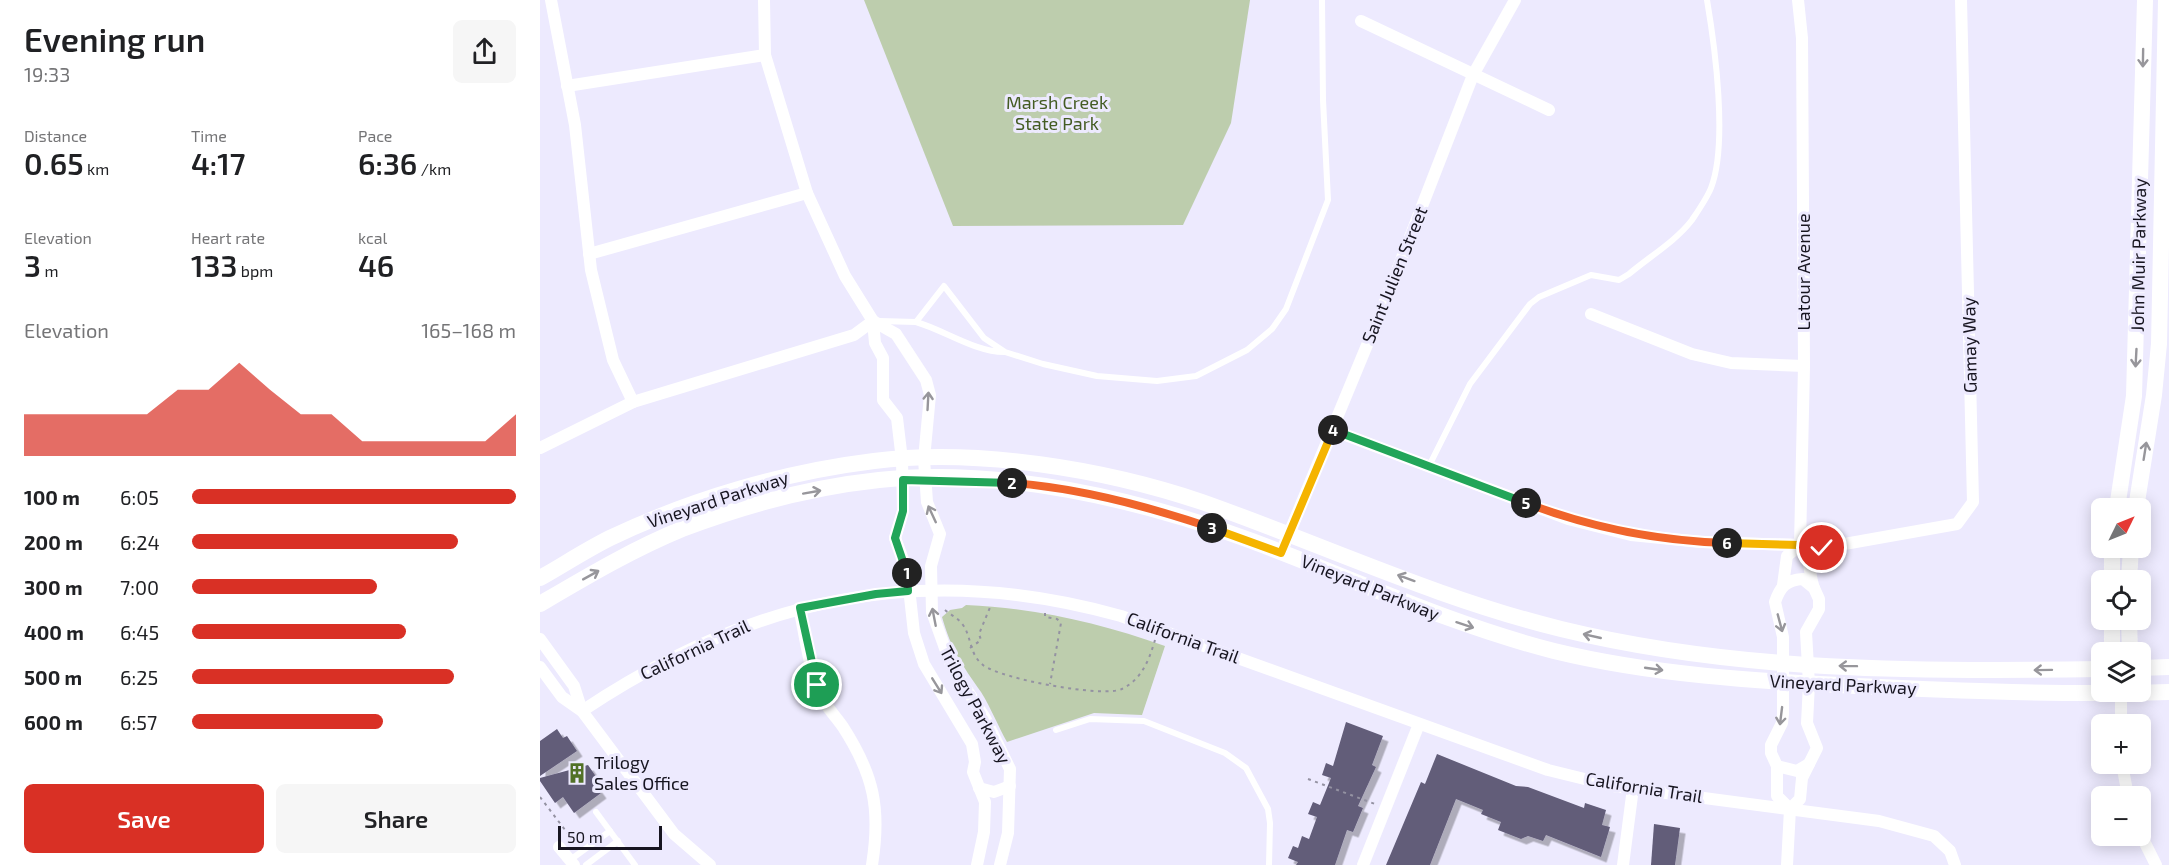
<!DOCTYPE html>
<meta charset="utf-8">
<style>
:root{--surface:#fff;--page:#f6f6f6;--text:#202124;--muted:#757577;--accent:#d93025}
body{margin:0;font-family:"Exo 2",sans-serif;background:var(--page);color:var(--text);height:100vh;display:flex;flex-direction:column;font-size:22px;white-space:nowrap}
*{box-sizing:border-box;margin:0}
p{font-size:20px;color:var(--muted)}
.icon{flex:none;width:33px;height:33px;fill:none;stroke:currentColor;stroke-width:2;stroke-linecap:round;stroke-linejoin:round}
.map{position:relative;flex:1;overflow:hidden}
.drawer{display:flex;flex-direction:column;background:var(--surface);width:540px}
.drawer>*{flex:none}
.needle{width:39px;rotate:47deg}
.tools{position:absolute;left:1551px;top:498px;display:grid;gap:12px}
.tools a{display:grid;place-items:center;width:60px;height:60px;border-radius:9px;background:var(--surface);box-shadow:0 3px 15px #0003;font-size:30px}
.scale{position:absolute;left:18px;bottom:15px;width:104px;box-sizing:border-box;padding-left:6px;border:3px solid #171520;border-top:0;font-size:16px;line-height:21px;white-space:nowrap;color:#171520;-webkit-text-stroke:4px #edeafe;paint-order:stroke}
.pin{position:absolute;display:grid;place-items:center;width:51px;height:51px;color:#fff;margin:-26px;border:3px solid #fff;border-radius:50%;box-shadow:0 2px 6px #0007}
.km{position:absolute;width:30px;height:30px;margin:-15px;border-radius:50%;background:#222;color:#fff;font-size:16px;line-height:30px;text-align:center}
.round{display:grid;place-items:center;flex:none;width:63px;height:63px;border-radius:9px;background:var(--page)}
.head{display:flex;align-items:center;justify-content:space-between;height:102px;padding:0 24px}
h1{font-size:33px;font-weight:600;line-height:45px}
.figures{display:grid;grid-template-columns:repeat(3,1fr);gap:9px;height:102px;padding:6px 24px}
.figures div{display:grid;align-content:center}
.figures b{font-size:30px;font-weight:600}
.figures small{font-size:16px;font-weight:400}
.figures p{font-size:16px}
.chart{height:168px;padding:12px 24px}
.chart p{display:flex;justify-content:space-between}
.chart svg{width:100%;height:108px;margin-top:6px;fill:var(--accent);opacity:.7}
.button{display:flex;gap:12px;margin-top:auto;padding:12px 24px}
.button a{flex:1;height:69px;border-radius:9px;background:var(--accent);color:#fff;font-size:24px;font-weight:600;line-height:69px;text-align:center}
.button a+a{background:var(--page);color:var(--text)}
ul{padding:0 24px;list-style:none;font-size:20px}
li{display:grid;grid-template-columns:96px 72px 1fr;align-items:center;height:45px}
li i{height:15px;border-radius:8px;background:var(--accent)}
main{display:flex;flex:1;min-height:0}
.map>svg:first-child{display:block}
.green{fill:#bdcdad}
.building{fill:#625d79;filter:url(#shadow)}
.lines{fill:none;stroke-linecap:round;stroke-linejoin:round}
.path{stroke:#9492a2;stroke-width:2;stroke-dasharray:3 4.5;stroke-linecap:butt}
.lane{stroke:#fff;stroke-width:6}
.street{stroke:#fff;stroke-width:12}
.secondary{stroke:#fff;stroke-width:16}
.oneway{stroke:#97969b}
.split-1-casing{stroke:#fff;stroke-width:12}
.split-2-casing{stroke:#fff;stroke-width:12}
.split-3-casing{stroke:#fff;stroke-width:12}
.split-4-casing{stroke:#fff;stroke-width:12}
.split-5-casing{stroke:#fff;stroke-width:12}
.split-6-casing{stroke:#fff;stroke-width:12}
.split-7-casing{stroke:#fff;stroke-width:12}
.split-1{stroke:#22a559;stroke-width:8}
.split-2{stroke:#22a559;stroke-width:8}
.split-3{stroke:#f0652b;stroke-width:8}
.split-4{stroke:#f5b400;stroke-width:8}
.split-5{stroke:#22a559;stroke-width:8}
.split-6{stroke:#f0652b;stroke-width:8}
.split-7{stroke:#f5b400;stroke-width:8}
.labels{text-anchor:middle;stroke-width:6;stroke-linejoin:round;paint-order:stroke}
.park-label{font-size:18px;fill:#445c23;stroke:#edeafe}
.street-label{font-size:18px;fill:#171520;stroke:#edeafe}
.poi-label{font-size:18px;fill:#171520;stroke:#edeafe;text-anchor:start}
</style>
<main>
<section class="drawer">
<div class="head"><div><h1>Evening run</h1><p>19:33</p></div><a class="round"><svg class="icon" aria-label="share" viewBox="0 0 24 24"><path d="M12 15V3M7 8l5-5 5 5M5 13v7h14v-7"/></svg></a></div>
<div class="figures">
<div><p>Distance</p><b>0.65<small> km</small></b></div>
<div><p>Time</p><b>4:17</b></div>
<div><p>Pace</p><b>6:36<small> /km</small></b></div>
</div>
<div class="figures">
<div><p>Elevation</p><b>3<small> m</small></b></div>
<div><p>Heart rate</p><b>133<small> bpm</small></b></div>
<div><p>kcal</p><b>46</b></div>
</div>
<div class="chart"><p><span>Elevation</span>165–168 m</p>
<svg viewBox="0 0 160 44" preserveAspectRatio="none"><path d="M0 44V27L10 27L20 27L30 27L40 27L50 17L60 17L70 6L80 17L90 27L100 27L110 38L120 38L130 38L140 38L150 38L160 27V44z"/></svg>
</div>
<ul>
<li><b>100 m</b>6:05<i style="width:100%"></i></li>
<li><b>200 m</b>6:24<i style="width:82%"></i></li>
<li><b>300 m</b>7:00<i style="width:57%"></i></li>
<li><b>400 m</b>6:45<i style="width:66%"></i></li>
<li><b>500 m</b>6:25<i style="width:81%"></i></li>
<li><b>600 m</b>6:57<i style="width:59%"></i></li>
</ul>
<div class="button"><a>Save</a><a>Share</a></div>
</section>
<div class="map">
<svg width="1629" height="865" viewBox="0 0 1629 865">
<defs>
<filter id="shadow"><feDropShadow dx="5.5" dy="5.5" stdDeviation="0" flood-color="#0004"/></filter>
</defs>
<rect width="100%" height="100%" fill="#edeafe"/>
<!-- green -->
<g class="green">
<path d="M 324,0 L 710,0 L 691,123 L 643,225 L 413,226 Z"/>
<path d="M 426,605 C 496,608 560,623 625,646 L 602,715 L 554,713 L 467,742 C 458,726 451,708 441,692 C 422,665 411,649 402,617 L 410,610 L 422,608 Z"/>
</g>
<!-- building -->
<g class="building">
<path d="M 806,722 L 843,736 L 832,765 L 836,767 L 818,806 L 823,808 L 813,832 L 807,830 L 795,865 L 756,865 L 758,862 L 748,858 L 753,846 L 758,848 L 762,836 L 769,839 L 777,817 L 768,814 L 773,802 L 780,805 L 791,778 L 782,775 L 786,763 L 793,766 Z"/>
<path d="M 17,729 L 23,738 L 27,736 L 37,751 L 0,776 L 0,741 Z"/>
<path d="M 897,754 L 976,786 L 988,787 L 1044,808 L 1045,803 L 1066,810 L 1062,825 L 1070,827 L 1061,857 L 1006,835 L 1003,841 L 988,836 L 981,839 L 958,830 L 961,822 L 941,814 L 943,810 L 916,799 L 890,865 L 846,865 L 881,782 L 885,784 Z"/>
<path d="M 48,765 L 57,778 L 53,782 L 61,793 L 34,813 L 23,797 L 15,803 L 0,781 L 0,778 Z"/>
<path d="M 1114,824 L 1140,828 L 1135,865 L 1111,865 Z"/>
</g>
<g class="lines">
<!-- path -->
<g class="path">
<path d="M 405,610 C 411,615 418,618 423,625 C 432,638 429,654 443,665 C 461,679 563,698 582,689 C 602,679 609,660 615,640"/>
<path d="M 505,613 L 505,617 L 517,619 L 521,623 L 510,684"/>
<path d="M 430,648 L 441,640 L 439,634 L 451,605"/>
<path d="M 768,779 L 835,804"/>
<path d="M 0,797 L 35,843"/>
</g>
<!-- lane -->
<g class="lane">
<path d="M 339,321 L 376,322 L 404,286 L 444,338 L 465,352 L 503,364 L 557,376 L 617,381 L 656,376 L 707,350 L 732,329 L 746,309 L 788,200 L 783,100 L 782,0"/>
<path d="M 376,322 C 404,330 435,352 464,352"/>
<path d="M 889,466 L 930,384 L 990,304 L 999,297 L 1051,275 L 1079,280 L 1089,274 C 1109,257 1136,241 1152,220 C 1158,211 1167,198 1171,188 C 1188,144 1175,47 1167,0"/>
<path d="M 516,730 L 550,719 L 604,721 L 685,753 L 706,768 L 728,809 L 730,823 L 729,865"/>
<path d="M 56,812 L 95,865"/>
<path d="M 30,860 L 70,831"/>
<path d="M 46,865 L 78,841"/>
</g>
<!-- street -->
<g class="street">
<path d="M 224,0 L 225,55 L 267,193 L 305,276 L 333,321 L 335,343 L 343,358 L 343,400 L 357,418 L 362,460 L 363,511 L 355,538 L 367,570 L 374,633 L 384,664 L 432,744 L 435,762 L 433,772 L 445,802 L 444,832 L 437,865"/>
<path d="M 1258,0 L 1262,38 L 1264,366 L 1260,545 C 1272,558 1268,572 1274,588"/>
<path d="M 821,21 L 1009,110"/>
<path d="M 27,86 L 225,55"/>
<path d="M 49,254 L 267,193"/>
<path d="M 1051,314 L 1152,354 L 1191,363 L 1264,366"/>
<path d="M 333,321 L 356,334 L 386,380 L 390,395 L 384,459 L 387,502 L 400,534 L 391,566 L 392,612 L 411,665 L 445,718 L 470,769 L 468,833 L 460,865"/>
<path d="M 93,402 L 314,335 L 333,321"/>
<path d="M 792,430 L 1028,519 L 1091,535 L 1161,542 L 1260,545 L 1282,548 L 1417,524 L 1433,502 L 1421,0"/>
<path d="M 0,448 L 93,402 L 73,360 L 51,270 L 35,125 L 11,0"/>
<path d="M 741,553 L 844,304 L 933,75 L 975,0"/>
<path d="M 1243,585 L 1247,556 L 1260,545"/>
<path d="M 259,608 C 266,638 269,674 284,701 C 289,710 297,718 303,727 C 334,775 341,809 332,865"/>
<path d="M 0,639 L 34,686 L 42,711"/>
<path d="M 0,667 L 22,697 L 42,711 L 134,834 L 170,865"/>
<path d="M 1581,693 L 1581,724"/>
<path d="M 42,711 C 211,598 382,560 581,616 L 1008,770 L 1073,786 L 1339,821 L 1394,836 L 1410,851 L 1415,865"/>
<path d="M 1582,764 L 1588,796"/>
<path d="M 1237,766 L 1257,771 L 1269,764"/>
<path d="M 439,788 L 454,792 L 470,786"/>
<path d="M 1600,833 L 1616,865"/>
<path d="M 19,847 L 34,865"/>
<path d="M 823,865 L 879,724"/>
<path d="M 1083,865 L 1093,788"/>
<path d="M 1247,865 L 1250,809 L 1260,799 L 1262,778 L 1277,748 L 1267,723 L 1269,684 L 1266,632 L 1279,609 L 1279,599 L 1274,588 L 1263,579 C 1246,580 1240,587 1235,602 L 1243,637 L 1243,714 L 1242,723 L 1231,745 L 1231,753 L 1237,766 L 1237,796 L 1249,808"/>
</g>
<!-- secondary -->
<g class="secondary">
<path d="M 1577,508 L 1594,396 L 1605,0"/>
<path d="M 1596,508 L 1614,395 L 1619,344 L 1626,0"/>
<path d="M 1572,548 L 1572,580"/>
<path d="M 0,578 C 23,565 46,550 70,538 C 152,499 244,472 334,461 C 437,448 564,469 662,502 C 781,544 898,599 1021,629 C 1197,672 1381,672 1562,669"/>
<path d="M 1589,580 L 1591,548"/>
<path d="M 0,604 C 46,577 93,549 142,529 C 205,505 273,487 339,480 C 460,467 599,499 712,541 C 813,579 909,624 1014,651 C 1113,675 1215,681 1316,686 C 1421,691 1524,695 1629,692"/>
<path d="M 1572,620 L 1572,652"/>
<path d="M 1589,620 L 1590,652"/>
<path d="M 1600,668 L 1629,667"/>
</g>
</g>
<!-- one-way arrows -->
<defs><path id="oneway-shaft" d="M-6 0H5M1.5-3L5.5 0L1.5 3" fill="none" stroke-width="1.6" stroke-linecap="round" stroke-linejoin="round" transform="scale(1.5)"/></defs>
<g class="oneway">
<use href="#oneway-shaft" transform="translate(1603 58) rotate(91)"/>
<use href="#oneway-shaft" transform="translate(1596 358) rotate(93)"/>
<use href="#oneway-shaft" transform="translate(388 401) rotate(-87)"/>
<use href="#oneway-shaft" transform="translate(1605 451) rotate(-81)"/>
<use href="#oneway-shaft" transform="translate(272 492) rotate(-10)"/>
<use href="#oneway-shaft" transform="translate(392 514) rotate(-115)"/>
<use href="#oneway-shaft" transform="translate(51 575) rotate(-29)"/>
<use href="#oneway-shaft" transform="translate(866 578) rotate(-160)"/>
<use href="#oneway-shaft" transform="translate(394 617) rotate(-101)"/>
<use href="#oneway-shaft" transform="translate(1240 623) rotate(75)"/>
<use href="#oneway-shaft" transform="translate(925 625) rotate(18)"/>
<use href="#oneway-shaft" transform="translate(1052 636) rotate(-167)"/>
<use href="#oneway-shaft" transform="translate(1308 666) rotate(-179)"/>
<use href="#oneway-shaft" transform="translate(1114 669) rotate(8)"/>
<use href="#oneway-shaft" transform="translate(1503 670) rotate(179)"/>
<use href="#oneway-shaft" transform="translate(397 686) rotate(58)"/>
<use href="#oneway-shaft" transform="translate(1241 716) rotate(97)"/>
</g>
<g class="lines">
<!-- split-1 casing -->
<g class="split-1-casing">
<path id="split-1" d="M 277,685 L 260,608 L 336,594 L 368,591 L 367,573"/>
</g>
<!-- split-2 casing -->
<g class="split-2-casing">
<path id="split-2" d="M 367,573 L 355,538 L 363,511 L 363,480 L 472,483"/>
</g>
<!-- split-3 casing -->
<g class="split-3-casing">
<path id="split-3" d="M 472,483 C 540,488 607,506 672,528"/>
</g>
<!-- split-4 casing -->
<g class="split-4-casing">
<path id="split-4" d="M 672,528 L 741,553 L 793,430"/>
</g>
<!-- split-5 casing -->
<g class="split-5-casing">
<path id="split-5" d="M 793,430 L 986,503"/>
</g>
<!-- split-6 casing -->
<g class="split-6-casing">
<path id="split-6" d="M 986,503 C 1052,528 1117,541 1187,543"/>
</g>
<!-- split-7 casing -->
<g class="split-7-casing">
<path id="split-7" d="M 1187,543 L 1260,545 L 1282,548"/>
</g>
<!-- split-1 -->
<use href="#split-1" class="split-1"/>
<!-- split-2 -->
<use href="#split-2" class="split-2"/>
<!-- split-3 -->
<use href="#split-3" class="split-3"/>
<!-- split-4 -->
<use href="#split-4" class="split-4"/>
<!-- split-5 -->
<use href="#split-5" class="split-5"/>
<!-- split-6 -->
<use href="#split-6" class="split-6"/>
<!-- split-7 -->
<use href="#split-7" class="split-7"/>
</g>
<!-- icons -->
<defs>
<g id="building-bare" transform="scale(1.62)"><path d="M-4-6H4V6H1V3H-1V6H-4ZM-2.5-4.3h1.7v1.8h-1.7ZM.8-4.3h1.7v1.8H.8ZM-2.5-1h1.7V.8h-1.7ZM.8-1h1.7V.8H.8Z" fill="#527127" stroke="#edeafe" stroke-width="2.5" paint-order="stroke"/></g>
</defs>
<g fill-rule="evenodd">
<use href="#building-bare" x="37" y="773"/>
</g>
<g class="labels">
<!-- park labels -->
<g class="park-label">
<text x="517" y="109">Marsh Creek<tspan x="517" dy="21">State Park</tspan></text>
</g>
<!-- street labels -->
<g class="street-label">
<text transform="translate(1599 255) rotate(-89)" y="6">John Muir Parkway</text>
<text transform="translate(1264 272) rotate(-90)" y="6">Latour Avenue</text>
<text transform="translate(855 275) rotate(-68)" y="6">Saint Julien Street</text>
<text transform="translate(1430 345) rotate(-91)" y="6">Gamay Way</text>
<text transform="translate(178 500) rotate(-18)" y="6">Vineyard Parkway</text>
<text transform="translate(830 588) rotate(22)" y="6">Vineyard Parkway</text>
<text transform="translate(643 638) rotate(20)" y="6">California Trail</text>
<text transform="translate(155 650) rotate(-25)" y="6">California Trail</text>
<text transform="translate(1303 685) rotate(3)" y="6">Vineyard Parkway</text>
<text transform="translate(435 705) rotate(62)" y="6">Trilogy Parkway</text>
<text transform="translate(1104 788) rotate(9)" y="6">California Trail</text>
</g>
<!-- poi labels -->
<g class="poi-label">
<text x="54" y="769">Trilogy<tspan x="54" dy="21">Sales Office</tspan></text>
</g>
</g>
</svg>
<div class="tools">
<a><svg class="needle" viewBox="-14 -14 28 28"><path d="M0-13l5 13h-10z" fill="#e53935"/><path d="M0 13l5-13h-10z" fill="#757577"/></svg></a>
<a><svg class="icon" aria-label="locate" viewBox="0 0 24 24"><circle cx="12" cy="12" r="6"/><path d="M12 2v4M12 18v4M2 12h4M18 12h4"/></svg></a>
<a><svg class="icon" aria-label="layers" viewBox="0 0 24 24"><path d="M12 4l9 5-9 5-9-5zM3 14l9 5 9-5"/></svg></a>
<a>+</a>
<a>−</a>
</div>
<div class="scale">50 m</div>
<div class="pin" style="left:277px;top:685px;background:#1e9e55"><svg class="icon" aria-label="arrive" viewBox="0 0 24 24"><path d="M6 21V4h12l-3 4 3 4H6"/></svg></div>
<div class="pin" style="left:1282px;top:548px;background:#d93025"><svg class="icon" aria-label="check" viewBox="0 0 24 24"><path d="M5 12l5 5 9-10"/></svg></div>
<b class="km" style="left:367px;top:573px">1</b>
<b class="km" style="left:472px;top:483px">2</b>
<b class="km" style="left:672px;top:528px">3</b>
<b class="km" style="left:793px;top:430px">4</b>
<b class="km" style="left:986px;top:503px">5</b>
<b class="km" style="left:1187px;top:543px">6</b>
</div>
</main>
